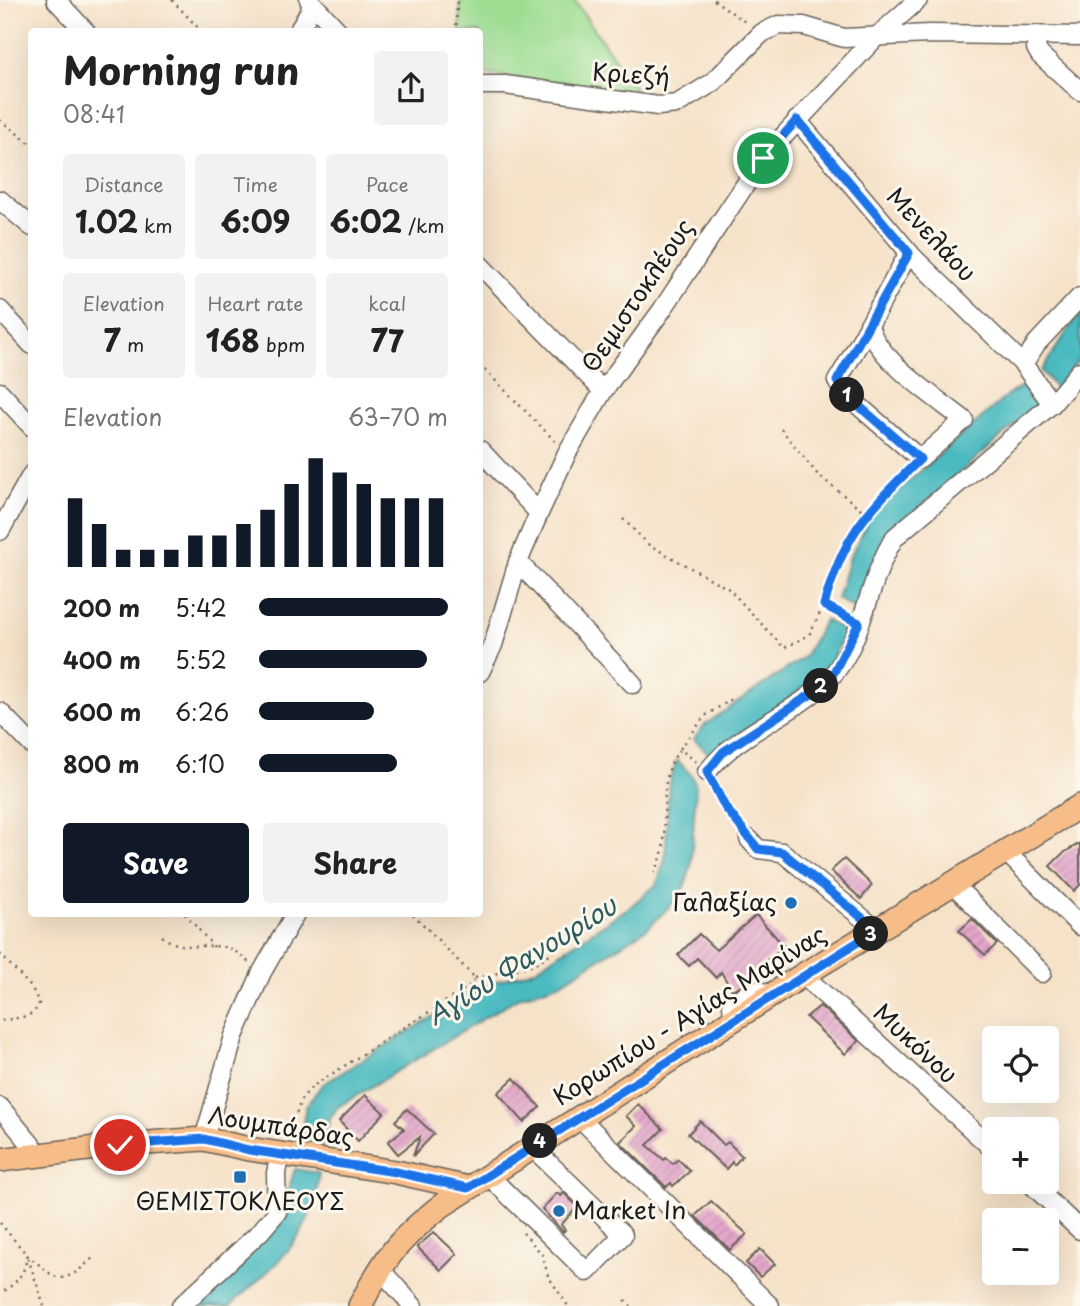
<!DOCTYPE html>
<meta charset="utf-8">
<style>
:root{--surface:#fff;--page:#f2f2f2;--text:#222;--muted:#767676;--accent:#111827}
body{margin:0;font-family:"Playpen Sans",sans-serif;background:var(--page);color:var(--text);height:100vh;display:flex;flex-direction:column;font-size:26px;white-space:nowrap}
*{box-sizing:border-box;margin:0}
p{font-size:23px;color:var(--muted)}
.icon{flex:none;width:38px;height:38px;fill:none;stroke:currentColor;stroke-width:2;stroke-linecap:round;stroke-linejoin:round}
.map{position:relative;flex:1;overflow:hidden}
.side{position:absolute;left:28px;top:28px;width:455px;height:889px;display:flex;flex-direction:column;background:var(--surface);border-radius:7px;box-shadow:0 7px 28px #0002}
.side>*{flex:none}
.buttons{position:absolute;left:982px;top:1026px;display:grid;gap:14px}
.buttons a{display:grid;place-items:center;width:77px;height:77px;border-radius:7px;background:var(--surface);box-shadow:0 7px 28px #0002;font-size:35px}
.pin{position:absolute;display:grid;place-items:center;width:60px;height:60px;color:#fff;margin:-30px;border:4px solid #fff;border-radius:50%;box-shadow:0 2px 7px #0007}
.km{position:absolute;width:35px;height:35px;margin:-18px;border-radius:50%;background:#222;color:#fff;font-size:19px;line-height:35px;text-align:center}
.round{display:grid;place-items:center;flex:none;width:74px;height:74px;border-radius:7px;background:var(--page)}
.overview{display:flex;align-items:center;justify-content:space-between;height:119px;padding:0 35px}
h1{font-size:38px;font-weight:700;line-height:52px}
.metrics{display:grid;grid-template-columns:repeat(3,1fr);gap:10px;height:119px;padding:7px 35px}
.metrics div{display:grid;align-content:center;border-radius:7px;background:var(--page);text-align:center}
.metrics b{font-size:30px;font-weight:700}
.metrics small{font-size:19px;font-weight:400}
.metrics p{font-size:19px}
.chart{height:196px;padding:14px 35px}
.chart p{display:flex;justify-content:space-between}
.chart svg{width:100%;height:126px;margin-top:7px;stroke:var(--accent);stroke-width:6}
.cta{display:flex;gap:14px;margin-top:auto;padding:14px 35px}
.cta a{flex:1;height:80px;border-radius:7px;background:var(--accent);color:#fff;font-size:28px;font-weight:700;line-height:80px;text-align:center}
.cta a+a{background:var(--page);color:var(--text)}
ul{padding:0 35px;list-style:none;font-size:23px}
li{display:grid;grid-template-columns:112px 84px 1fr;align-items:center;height:52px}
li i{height:18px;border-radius:9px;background:var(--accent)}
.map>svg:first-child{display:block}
.grass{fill:#9ede93;stroke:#5d7d58;stroke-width:2}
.water{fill:#4abac0;stroke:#336b6e;stroke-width:2}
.building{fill:url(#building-hatch)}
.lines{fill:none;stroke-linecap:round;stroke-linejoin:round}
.minor-casing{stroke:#686159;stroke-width:21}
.major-casing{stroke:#686159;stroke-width:26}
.path{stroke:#686159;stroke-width:2.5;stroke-dasharray:2 5;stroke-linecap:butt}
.minor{stroke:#fff;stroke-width:18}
.major{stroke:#f7bd88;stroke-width:23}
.route-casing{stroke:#fff;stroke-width:14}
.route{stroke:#1a73e8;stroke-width:9}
.poi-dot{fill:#1f6fb2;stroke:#fbf7ec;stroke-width:2.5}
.labels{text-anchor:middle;stroke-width:6;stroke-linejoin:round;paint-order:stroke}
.street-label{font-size:24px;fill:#1c1c1c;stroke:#fbf7ec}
.poi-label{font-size:24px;fill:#1c1c1c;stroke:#fbf7ec;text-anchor:end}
.water-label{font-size:26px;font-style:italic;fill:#2e5b5e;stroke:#fbf7ec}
</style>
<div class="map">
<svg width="1080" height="1306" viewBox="0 0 1080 1306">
<defs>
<pattern id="building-hatch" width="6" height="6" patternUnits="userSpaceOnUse" patternTransform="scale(1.75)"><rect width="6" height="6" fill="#e3a6ca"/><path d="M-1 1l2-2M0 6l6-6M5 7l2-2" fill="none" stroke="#c28ead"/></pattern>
</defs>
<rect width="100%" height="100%" fill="#fbf7ec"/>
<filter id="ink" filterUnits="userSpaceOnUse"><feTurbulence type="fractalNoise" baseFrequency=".0143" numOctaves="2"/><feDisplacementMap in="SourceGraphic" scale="14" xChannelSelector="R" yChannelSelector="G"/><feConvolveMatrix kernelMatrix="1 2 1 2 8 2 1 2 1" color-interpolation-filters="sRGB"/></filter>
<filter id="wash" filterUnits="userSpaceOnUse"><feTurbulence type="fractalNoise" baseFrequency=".00686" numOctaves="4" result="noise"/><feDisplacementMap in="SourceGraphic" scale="28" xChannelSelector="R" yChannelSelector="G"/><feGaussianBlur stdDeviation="1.57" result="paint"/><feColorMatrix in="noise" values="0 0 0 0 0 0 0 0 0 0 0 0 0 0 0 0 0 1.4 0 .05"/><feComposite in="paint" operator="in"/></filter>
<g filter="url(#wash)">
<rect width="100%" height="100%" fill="#f6e2c9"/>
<!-- grass -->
<path class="grass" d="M 460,0 L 574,0 L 640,96 L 480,73 L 480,32 L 460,32 Z"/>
<!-- water -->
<g class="water">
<path d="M 1080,312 L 1080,358 L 1056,389 L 1041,371 Z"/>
<path d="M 1024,386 L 1039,404 L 904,521 L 857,610 L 837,599 L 849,559 L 872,513 L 1010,393 Z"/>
<path d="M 825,620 L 845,631 L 827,671 L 710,755 L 694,739 L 706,724 L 804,657 Z"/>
<path d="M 677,760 L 692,776 L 696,786 L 691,866 L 686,883 L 678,898 L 648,928 L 561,983 L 519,997 L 338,1107 L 330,1118 L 322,1148 L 299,1145 L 306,1106 L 322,1085 L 473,992 L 497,981 L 534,970 L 631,906 L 656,885 L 665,860 L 669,784 Z"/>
<path d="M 295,1169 L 319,1173 C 314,1239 275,1264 230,1306 L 186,1306 L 281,1213 Z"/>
</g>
<g id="blocks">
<!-- building -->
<g class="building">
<path d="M 1080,843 L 1080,885 L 1074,891 L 1050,866 L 1062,854 Z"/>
<path d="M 844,859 L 872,885 L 861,899 L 831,871 Z"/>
<path d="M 756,915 L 784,946 L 744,979 L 746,982 L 732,990 L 721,972 L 716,978 L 697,958 L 689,966 L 678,955 L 699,934 L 716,950 Z"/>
<path d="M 972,919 L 997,944 L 985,955 L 959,931 Z"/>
<path d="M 820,1006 L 859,1041 L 845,1054 L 806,1017 Z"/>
<path d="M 514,1078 L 540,1107 L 524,1122 L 498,1093 Z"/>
<path d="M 365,1095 L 384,1113 L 358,1141 L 339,1121 Z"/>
<path d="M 638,1104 L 663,1129 L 647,1145 L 664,1160 L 666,1158 L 673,1164 L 678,1159 L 690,1171 L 673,1186 L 671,1183 L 666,1187 L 620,1142 L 636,1126 L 626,1116 Z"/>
<path d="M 407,1109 L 434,1134 L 413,1156 L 420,1137 L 398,1154 L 388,1142 L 404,1129 L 395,1121 Z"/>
<path d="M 700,1121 L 724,1145 L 728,1142 L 742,1156 L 734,1165 L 732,1162 L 726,1169 L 688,1134 Z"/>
<path d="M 557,1193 L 561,1196 L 564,1193 L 582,1211 L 576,1208 L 561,1225 L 565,1230 L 563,1232 L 542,1209 Z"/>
<path d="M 711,1201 L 747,1234 L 730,1250 L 695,1216 Z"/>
<path d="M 434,1232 L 457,1254 L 441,1270 L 417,1247 Z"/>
<path d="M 760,1249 L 775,1264 L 760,1277 L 746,1263 Z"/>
</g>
</g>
</g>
<g filter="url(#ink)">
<use href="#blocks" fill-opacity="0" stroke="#686159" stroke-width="2"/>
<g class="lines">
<!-- minor casing -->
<g class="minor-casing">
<g id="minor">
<path d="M 56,0 L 86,32"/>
<path d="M 309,0 L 339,32"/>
<path d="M 298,32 L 313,5"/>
<path d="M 1037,35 L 1036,48 L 1040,55 L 1080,91"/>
<path d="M 480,85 L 505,85 L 658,106 L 677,104 L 712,83 L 762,33 L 779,25 L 804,26 L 844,38 L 929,34 L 1080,36"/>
<path d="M 797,120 L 913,257 L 1023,364 L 1052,404"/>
<path d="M 0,200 L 32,227"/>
<path d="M 480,265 L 603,391"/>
<path d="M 0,310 L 32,345"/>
<path d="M 869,324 C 874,358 938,399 964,420 L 920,459 L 844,393 L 837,381 C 863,339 884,296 909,253"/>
<path d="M 1023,364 L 1037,343 L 1080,297"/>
<path d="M 0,392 L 32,427"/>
<path d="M 480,450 L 539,513"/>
<path d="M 0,531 L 32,474"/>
<path d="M 518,562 L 633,684"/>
<path d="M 480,672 L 493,645 L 518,562 L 539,513 L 567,453 L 603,391 L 662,310 L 763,158 L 875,38 L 918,0"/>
<path d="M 0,712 L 32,745"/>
<path d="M 707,772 C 741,729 795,715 830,678 C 865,640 867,580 895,537 L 1052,404 L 1080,371"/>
<path d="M 749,839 L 758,849 L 782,852 L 877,930"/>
<path d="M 1006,852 L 1080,926"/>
<path d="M 953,884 L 1042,973"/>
<path d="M 803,975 L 994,1150"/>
<path d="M 733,1021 L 732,1003 L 754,990 L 773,995"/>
<path d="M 0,1107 L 39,1154"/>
<path d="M 579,1117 L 770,1306"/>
<path d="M 204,1139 L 234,1036 L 262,972 L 295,914"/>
<path d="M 487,1174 L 587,1272 L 623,1235 L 531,1146"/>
<path d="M 1028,1181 L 1080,1230"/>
<path d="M 379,1268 L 413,1306"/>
<path d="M 181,1306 L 260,1232 L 277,1212 L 276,1173 L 280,1154"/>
</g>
</g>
<!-- major casing -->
<g class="major-casing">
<g id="major">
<path d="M 0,1160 L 120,1145 L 204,1139 L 249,1149 L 396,1172 L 468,1188"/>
<path d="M 360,1306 C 385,1257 398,1240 441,1206 L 803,975 L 1080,806"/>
</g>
</g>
<!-- path -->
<g class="path">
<path d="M 172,0 L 202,32"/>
<path d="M 714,0 L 748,24"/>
<path d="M 456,32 L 457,0"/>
<path d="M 0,120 L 32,145"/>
<path d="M 480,365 L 556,442"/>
<path d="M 781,429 L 818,475 L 866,513 L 849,537 L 824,605 L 847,617"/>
<path d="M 866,513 L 909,471"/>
<path d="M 623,519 L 649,545 L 729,589 L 784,648 L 809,635 L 824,605"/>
<path d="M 696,762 L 680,749 L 705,716 L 732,699"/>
<path d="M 712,784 L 740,828"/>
<path d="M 654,873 C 677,838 650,788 680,749"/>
<path d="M 185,914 L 214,947"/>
<path d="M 162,936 C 182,953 205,942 228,948 C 236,950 244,959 251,964"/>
<path d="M 0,954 L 32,988 L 39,1003 C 34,1020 15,1017 0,1021"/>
<path d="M 475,978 L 533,965 L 612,913"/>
<path d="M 294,1120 L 302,1098 L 313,1086 L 468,987 L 475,978 L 413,914"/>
<path d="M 0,1223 L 27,1255 C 25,1275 16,1283 0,1294"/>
<path d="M 523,1233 L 542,1254 L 548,1276 L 568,1306"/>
<path d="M 27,1255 L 53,1276 L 64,1278 L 77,1272 L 93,1258"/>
<path d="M 28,1258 L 44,1306"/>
<path d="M 625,1300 L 631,1306"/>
</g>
<!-- minor -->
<use href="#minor" class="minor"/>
<!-- major -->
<use href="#major" class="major"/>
</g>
</g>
<g class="lines" filter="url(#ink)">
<!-- route casing -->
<g class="route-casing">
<path id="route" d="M 120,1145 L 204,1139 L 249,1150 L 396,1172 L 468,1188 L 877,930 L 782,852 L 758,849 L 725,807 L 707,772 L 723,752 L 816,691 L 832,676 L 859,623 L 824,605 C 845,531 867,512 920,459 L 844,393 L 837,381 L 909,253 L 797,120 L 763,158"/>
</g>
<!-- route -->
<use href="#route" class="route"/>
</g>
<!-- markers -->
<g class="poi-dot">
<circle cx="791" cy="903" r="7"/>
<rect x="233" y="1170" width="14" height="14" rx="3.5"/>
<circle cx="559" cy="1211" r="7"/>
</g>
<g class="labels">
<!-- street labels -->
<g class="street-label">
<text transform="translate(631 75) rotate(4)" y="8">Κριεζή</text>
<text transform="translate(931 235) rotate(47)" y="8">Μενελάου</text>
<text transform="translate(638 296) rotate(-56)" y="8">Θεμιστοκλέους</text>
<text transform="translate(690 1016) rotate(-32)" y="8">Κορωπίου - Αγίας Μαρίνας</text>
<text transform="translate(915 1044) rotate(43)" y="8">Μυκόνου</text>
<text transform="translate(281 1127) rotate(9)" y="8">Λουμπάρδας</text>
</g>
<!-- poi labels -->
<g class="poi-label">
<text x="777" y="911">Γαλαξίας</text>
<text x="240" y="1210" text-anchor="middle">ΘΕΜΙΣΤΟΚΛΕΟΥΣ</text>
<text x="573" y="1219" text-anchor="start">Market In</text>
</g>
<!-- water labels -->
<g class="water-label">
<text transform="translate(522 961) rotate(-32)" y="9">Αγίου Φανουρίου</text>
</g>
</g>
</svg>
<div class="buttons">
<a><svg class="icon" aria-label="locate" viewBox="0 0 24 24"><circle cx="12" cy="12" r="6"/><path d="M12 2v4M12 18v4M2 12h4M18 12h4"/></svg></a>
<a>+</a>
<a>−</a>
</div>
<div class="pin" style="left:763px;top:158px;background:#1e9e55"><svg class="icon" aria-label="arrive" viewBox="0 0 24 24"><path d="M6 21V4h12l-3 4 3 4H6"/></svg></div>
<div class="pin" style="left:120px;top:1145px;background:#d93025"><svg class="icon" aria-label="check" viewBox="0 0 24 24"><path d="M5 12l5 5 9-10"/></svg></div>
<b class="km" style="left:847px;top:395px">1</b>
<b class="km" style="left:821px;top:686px">2</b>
<b class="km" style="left:871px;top:934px">3</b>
<b class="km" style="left:540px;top:1141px">4</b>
<section class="side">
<div class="overview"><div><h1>Morning run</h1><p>08:41</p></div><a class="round"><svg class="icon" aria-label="share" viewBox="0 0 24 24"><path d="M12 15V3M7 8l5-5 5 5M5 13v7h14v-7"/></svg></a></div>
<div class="metrics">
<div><p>Distance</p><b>1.02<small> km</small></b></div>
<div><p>Time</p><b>6:09</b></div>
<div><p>Pace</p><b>6:02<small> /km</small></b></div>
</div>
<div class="metrics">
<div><p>Elevation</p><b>7<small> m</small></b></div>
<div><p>Heart rate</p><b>168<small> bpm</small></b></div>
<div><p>kcal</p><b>77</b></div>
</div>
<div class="chart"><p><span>Elevation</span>63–70 m</p>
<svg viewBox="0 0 160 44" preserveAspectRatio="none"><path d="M5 44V20M15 44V29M25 44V38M35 44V38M45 44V38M55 44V33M65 44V33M75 44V29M85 44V24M95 44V15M105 44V6M115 44V11M125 44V15M135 44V20M145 44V20M155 44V20"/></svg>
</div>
<ul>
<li><b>200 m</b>5:42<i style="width:100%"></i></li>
<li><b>400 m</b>5:52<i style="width:89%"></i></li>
<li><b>600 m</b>6:26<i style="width:61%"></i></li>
<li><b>800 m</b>6:10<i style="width:73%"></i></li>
</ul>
<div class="cta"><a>Save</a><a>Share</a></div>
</section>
</div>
